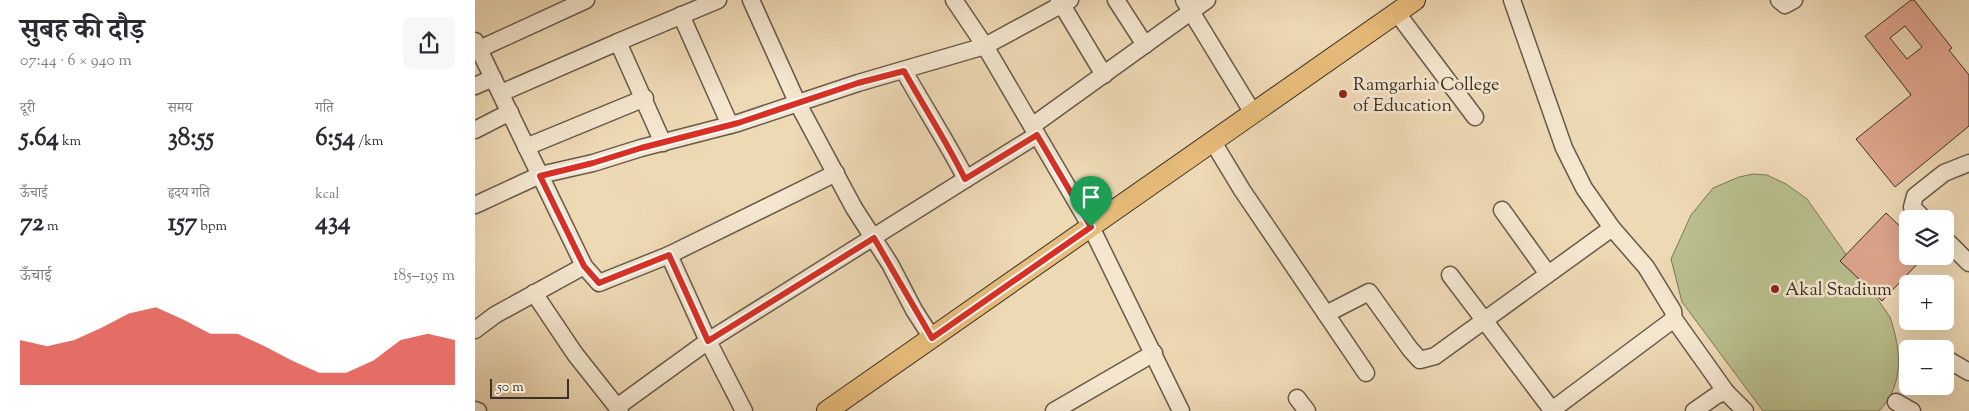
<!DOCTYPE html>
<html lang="hi">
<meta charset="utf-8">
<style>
:root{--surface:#fff;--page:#f7f7f7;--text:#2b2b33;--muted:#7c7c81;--accent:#d93025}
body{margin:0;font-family:"Sorts Mill Goudy","Noto Serif Devanagari",serif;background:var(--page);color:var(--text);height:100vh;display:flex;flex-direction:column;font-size:19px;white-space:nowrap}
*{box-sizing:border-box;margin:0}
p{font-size:16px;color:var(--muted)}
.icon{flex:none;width:28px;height:28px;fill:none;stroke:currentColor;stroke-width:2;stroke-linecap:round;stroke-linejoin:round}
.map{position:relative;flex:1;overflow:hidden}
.sheet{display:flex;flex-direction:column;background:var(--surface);width:475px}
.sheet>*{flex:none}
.controls{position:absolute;left:1424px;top:210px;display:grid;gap:10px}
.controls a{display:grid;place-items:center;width:55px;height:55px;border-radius:8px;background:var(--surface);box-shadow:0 5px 20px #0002;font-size:25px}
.scale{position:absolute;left:15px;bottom:12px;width:79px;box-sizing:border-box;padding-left:5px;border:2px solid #3a3025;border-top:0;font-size:14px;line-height:18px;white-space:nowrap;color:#3a3025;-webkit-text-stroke:4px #f4e6cf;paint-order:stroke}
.pin{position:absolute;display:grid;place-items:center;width:42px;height:42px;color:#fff;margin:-51px -21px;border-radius:50% 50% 50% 0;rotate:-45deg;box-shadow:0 0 5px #0007}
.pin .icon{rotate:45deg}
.round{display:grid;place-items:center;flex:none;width:52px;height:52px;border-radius:8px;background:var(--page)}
.headline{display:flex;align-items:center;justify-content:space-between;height:85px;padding:0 20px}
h1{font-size:28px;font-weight:700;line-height:38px}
.figures{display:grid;grid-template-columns:repeat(3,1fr);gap:8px;height:85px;padding:5px 20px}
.figures div{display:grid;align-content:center}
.figures b{font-size:25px;font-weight:700}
.figures small{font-size:14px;font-weight:400}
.figures p{font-size:14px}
.chart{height:140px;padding:10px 20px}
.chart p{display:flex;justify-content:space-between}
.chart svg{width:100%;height:90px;margin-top:5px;fill:var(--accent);opacity:.7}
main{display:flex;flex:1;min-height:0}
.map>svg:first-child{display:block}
.green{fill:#b9bf8d;stroke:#7a7859}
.building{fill:#e0a78e;stroke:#3a3025;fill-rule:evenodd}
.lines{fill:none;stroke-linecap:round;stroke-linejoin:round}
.minor-casing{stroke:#675a49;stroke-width:19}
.major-casing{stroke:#3a3025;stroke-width:22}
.minor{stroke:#f4e6cf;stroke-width:16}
.major{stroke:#e7bc7a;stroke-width:20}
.route-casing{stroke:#fff;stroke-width:10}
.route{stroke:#d93025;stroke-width:6}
.poi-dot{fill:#8f2418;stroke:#f4e6cf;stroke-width:2}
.labels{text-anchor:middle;stroke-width:5;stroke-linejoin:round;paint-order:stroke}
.poi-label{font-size:18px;fill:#3a3025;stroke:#f4e6cf;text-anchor:start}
</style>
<main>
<section class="sheet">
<div class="headline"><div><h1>सुबह की दौड़</h1><p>07:44 · 6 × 940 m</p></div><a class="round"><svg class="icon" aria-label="share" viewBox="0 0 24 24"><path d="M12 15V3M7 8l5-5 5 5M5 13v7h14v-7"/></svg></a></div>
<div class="figures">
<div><p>दूरी</p><b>5.64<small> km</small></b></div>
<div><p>समय</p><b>38:55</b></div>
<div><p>गति</p><b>6:54<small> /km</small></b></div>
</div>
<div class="figures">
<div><p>ऊँचाई</p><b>72<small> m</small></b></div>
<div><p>हृदय गति</p><b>157<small> bpm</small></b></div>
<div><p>kcal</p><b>434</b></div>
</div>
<div class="chart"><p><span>ऊँचाई</span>185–195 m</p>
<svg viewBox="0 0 160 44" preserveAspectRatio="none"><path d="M0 44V22L10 25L20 22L30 16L40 9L50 6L60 12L70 19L80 19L90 25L100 32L110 38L120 38L130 32L140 22L150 19L160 22V44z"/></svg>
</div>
</section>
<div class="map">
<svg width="1494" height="411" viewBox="0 0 1494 411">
<rect width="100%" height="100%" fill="#eed9b5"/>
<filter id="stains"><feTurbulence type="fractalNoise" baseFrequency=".004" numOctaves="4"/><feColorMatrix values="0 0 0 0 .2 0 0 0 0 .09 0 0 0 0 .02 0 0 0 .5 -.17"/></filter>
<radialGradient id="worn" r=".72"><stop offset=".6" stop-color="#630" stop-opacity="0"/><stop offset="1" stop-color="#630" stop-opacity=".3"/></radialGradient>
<!-- green -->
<path class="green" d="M 1278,174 L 1292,175 L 1311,184 L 1332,199 L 1415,317 C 1426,350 1430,384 1404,411 L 1288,411 L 1207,302 L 1196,259 L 1216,215 L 1238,188 L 1264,177 Z"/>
<!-- building -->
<g class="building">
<path d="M 1436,0 L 1439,0 L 1477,48 L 1474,50 L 1494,75 L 1494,126 L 1420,187 L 1381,139 L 1436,95 L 1390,36 ZM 1430,26 L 1447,47 L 1432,59 L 1415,38 Z"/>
<path d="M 1411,213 L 1432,233 L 1432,256 L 1450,256 L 1407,301 L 1365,261 Z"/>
</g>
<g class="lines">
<!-- minor casing -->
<g class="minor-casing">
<g id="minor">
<path d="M 276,0 L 322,102 L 379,208 L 415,264 L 439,310 L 457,338"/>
<path d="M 584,0 L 629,75"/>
<path d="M 595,0 L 510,46 L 616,227 L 706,411"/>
<path d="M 641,0 L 670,45"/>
<path d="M 709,0 L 778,113"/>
<path d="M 1037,0 L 1089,148 L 1109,188 L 1137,228 L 1171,267 L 1198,311 L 1199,319 L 1251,392 L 1270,411"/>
<path d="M 1304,0 L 1310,5 L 1319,0"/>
<path d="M 922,13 L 1000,117"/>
<path d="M 206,15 L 255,125"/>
<path d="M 0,41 L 109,266 L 124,283 L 194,255"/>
<path d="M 143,42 L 243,0"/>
<path d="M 0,51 L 111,0"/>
<path d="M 429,71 C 449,107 472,142 491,179 L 562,135"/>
<path d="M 0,86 L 18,78"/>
<path d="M 26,93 L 143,42 L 188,143"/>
<path d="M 557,126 L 732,0"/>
<path d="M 0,130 L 35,112"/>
<path d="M 738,142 L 767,190 L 891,373"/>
<path d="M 51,147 L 170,98"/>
<path d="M 0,205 L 65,175 L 118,163 L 166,148 L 263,123 L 383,83 L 510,46 L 479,0"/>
<path d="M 1027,210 L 1073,274"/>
<path d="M 1449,219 L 1437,207 L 1440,196 L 1469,173 L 1494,163"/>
<path d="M 1470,239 L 1494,263"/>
<path d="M 975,275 L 1077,410 L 1199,319"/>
<path d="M 59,293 L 100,354 L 142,407"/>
<path d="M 851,314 L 894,292 L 935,349 L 945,360 L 960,356 L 1137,228"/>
<path d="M 0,330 L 20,315 L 109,266"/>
<path d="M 1470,358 L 1494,372"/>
<path d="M 822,398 L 832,411"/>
<path d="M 1421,402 L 1437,411"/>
<path d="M 0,410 L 3,411"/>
<path d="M 145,411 L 142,407 L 233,341 L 194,255 L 361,173"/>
<path d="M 269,411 L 233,341 L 491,179"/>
<path d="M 579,411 L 679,353"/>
<path d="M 1219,411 L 1242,395 L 1251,392"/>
</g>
</g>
<!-- major casing -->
<g class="major-casing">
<path id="major" d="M 352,411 L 940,0"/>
</g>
<!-- minor -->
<use href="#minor" class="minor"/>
<!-- major -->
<use href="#major" class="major"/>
</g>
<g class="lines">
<!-- route casing -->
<g class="route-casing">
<path id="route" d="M 429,71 C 449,107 472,142 490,179 L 562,135 L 616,227 L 457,338 L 399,238 L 233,341 L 194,255 L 124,283 L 109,266 L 65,176 L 118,163 L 166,148 L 263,123 L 383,83 Z"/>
</g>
<!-- route -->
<use href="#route" class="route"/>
</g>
<!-- markers -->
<g class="poi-dot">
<circle cx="868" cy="94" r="5"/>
<circle cx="1300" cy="289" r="5"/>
</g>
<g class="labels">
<!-- poi labels -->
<g class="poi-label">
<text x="878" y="90">Ramgarhia College<tspan x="878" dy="21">of Education</tspan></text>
<text x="1310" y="295">Akal Stadium</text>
</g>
</g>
<rect width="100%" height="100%" filter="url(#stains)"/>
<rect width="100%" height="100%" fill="url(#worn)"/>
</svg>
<div class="controls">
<a><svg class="icon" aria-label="layers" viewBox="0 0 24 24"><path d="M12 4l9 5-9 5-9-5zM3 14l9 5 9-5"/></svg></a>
<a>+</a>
<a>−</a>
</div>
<div class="scale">50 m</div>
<div class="pin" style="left:616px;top:227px;background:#1e9e55"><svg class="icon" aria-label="arrive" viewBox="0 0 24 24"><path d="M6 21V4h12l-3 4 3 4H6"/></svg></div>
</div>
</main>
